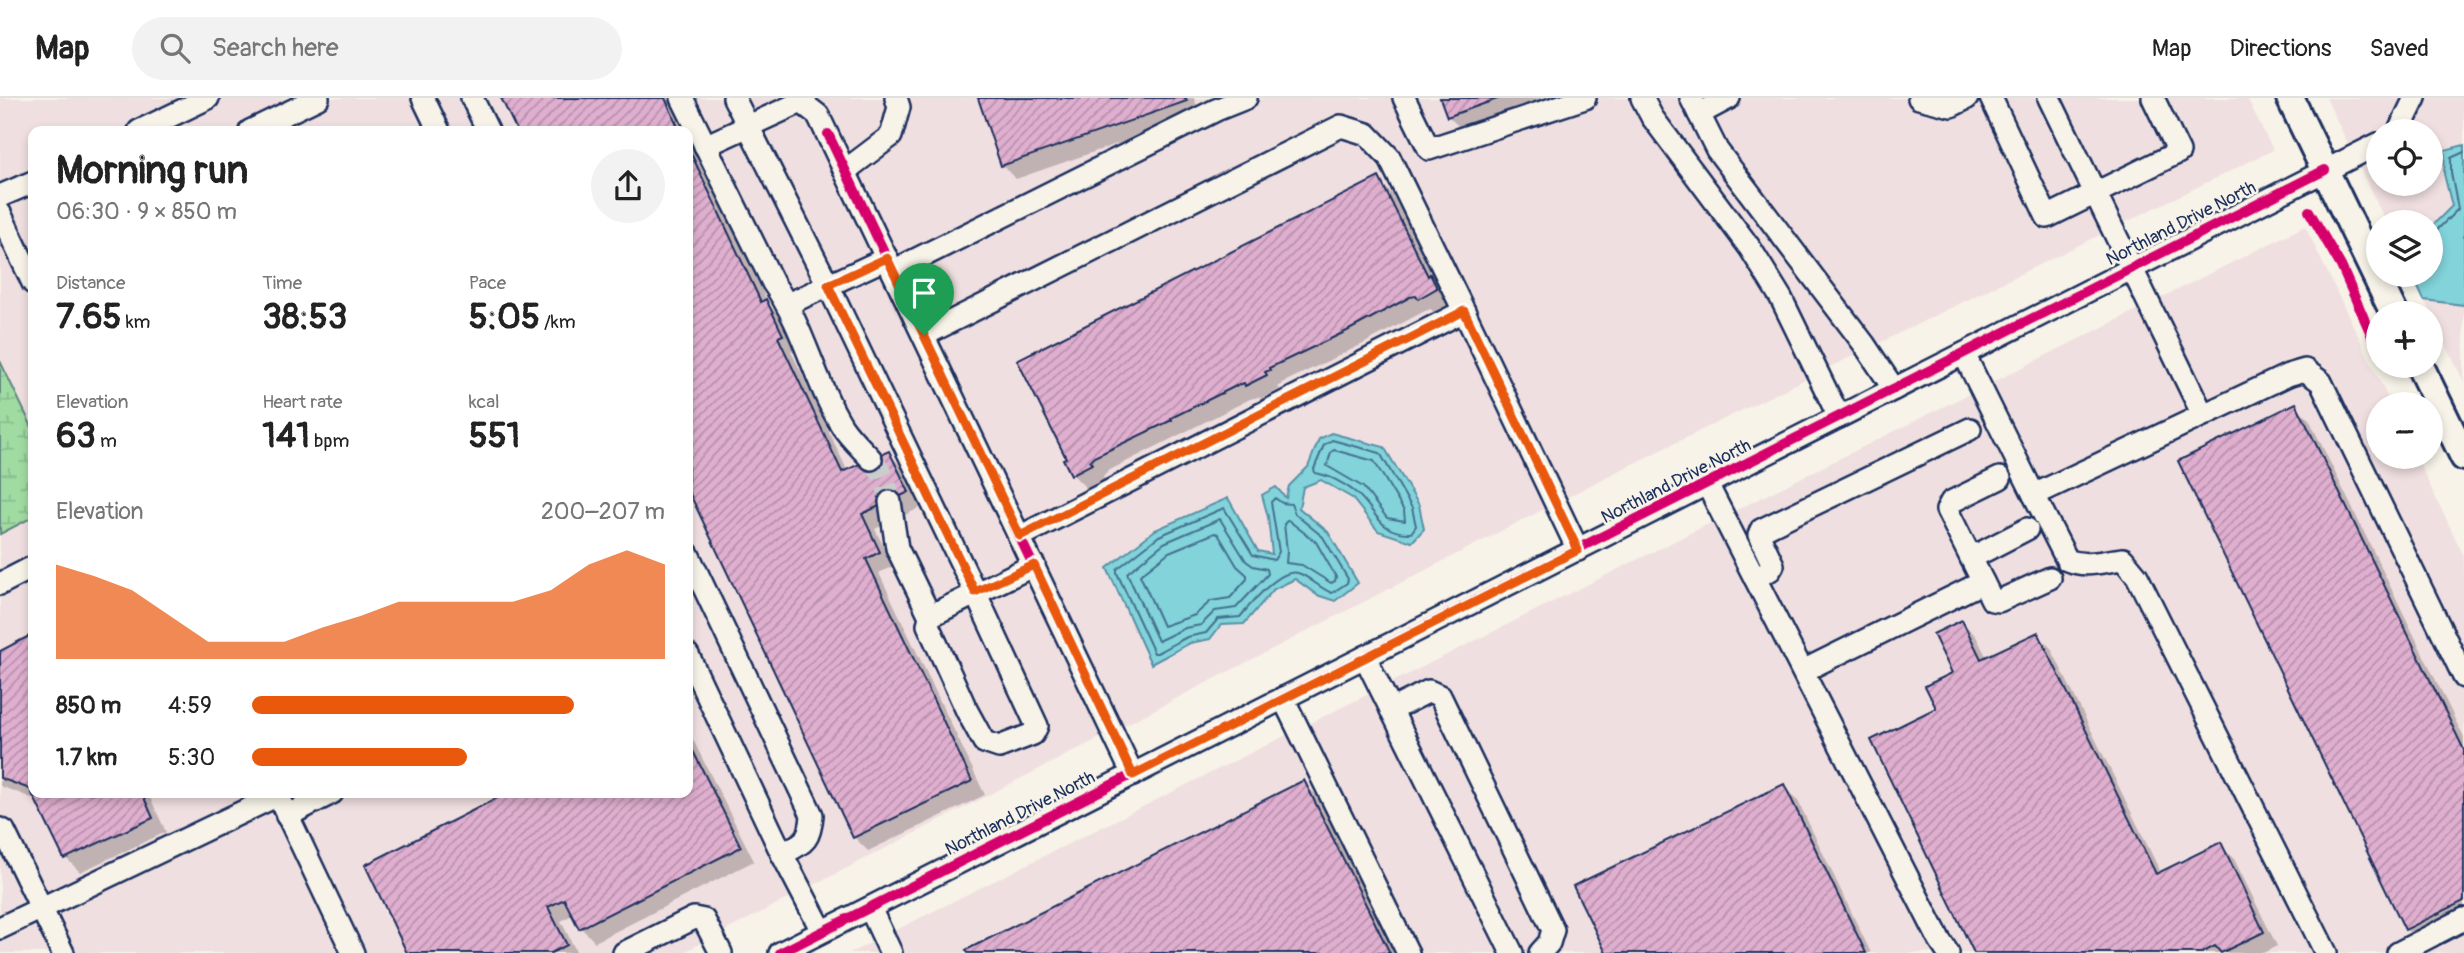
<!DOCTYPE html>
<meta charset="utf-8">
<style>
:root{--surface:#fff;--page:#f2f2f2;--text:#222;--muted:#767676;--line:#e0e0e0;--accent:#ea580c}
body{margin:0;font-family:Pangolin,sans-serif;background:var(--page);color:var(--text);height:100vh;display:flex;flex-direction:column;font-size:26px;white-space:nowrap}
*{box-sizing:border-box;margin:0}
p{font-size:23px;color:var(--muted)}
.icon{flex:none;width:38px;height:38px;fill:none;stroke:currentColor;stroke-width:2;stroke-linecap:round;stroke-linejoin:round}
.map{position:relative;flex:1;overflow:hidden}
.panel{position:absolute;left:28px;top:28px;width:665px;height:672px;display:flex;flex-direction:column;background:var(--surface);border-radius:14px;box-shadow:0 4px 10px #0003}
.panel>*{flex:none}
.fabs{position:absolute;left:2366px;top:21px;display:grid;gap:14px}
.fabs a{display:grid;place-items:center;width:77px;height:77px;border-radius:50%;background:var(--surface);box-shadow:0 4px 10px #0003;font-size:35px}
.pin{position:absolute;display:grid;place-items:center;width:60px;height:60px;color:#fff;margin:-72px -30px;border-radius:50% 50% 50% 0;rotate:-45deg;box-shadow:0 0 7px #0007}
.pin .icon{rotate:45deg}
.round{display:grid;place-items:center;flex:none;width:74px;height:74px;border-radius:37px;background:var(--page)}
.overview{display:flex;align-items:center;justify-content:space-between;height:119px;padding:0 28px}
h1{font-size:38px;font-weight:700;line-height:52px}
.metrics{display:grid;grid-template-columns:repeat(3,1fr);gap:10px;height:119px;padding:7px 28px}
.metrics div{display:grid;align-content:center}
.metrics b{font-size:35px;font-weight:700}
.metrics small{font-size:19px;font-weight:400}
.metrics p{font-size:19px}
.chart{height:196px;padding:14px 28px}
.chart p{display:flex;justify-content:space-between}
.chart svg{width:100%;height:126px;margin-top:7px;fill:var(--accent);opacity:.7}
ul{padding:0 28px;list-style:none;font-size:23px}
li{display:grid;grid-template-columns:112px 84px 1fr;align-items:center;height:52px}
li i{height:18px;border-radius:9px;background:var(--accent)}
header{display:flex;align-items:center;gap:42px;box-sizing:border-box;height:98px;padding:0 35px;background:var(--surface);border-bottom:2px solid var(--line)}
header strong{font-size:33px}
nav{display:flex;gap:38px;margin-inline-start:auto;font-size:24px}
.search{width:490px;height:63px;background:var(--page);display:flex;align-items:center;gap:18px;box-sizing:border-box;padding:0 24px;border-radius:38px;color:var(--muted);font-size:26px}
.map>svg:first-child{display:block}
.built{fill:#f0dfe0;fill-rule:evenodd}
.wetland{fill:url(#wetland-marsh);stroke:#5e8680;stroke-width:2}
.water{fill:#82d3da;stroke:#5991a8;stroke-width:2}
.shadow{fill:#0003}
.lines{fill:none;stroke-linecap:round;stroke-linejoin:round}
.shore{stroke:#447190;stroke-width:2}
.building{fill:url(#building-hatch);stroke:#1b2f5e;stroke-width:2}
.minor-tunnel{stroke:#cbcccc;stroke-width:21;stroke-dasharray:21 10;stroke-linecap:butt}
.minor-casing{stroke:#1b2f5e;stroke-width:26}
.major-casing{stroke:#1b2f5e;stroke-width:32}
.minor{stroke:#f7f3e8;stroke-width:21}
.major{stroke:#f7f3e8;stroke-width:26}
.cycleway-casing{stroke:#f7f3e8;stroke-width:15}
.cycleway{stroke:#d6006c;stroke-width:10}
.route-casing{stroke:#fff;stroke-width:14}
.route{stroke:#ea580c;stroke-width:9}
.labels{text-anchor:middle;stroke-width:5;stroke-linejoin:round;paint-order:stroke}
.street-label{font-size:18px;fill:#1b2f5e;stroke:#f7f3e8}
</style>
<header>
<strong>Map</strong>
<div class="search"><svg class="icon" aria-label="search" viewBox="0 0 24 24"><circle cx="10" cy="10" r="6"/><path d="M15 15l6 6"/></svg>Search here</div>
<nav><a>Map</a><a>Directions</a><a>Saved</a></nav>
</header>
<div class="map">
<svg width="2464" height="855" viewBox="0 0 2464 855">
<defs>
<pattern id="wetland-marsh" width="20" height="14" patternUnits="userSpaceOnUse" patternTransform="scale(1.75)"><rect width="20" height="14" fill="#a0dca2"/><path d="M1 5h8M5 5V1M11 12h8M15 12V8" fill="none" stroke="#89bd8e"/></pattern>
<pattern id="building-hatch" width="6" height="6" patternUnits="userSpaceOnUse" patternTransform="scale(1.75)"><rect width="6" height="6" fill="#e0afcf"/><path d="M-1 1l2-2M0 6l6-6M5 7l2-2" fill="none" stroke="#b58fab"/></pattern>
</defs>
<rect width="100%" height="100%" fill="#f7f3e8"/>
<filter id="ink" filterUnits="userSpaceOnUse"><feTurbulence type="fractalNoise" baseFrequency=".0143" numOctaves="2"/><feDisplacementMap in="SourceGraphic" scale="14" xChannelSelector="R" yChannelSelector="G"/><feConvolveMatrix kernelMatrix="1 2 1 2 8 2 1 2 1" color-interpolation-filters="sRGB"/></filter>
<g filter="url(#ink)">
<!-- built -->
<g class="built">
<path d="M 0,0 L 2247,0 L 2273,52 L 1618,373 L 682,855 L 0,855 ZM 33,33 L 688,33 L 688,695 L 33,695 Z"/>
<path d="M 2326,0 L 2464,0 L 2464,284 L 2412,177 L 2431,177 L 2431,124 L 2386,124 ZM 2378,33 L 2431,33 L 2431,86 L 2378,86 Z"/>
<path d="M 2305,128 L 2391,306 L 2378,306 L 2378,359 L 2416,359 L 2464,458 L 2464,855 L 850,855 Z"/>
</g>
<!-- wetland -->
<path class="wetland" d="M 0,263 L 33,331 L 33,419 L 0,436 Z"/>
<!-- water -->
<g class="water">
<path d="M 2464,47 L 2464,207 L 2424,202 L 2412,177 L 2431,177 L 2431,129 L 2452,108 L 2444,76 L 2445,52 Z"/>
<path d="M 1331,335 L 1384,349 L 1419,407 L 1424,431 L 1412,444 L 1378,433 L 1352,400 L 1321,382 L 1303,389 L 1299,410 L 1328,434 L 1358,485 L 1335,503 L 1317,497 L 1295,481 L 1274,491 L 1244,526 L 1221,527 L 1210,541 L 1190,545 L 1151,566 L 1107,470 L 1155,432 L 1228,400 L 1258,453 L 1272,456 L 1268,419 L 1262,397 L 1276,389 L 1286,400 L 1289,388 L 1308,369 L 1319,341 Z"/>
</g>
<!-- shadow -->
<g class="shadow">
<path d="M 503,0 L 674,0 L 671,2 L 686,33 L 519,33 Z"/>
<path d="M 979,0 L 1194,0 L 1200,17 L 1016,81 L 1002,67 Z"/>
<path d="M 1442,0 L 1552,0 L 1462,32 L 1448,18 Z"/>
<path d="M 688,36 L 769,207 L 780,218 L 795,251 L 791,253 L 848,374 L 888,355 L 902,369 L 922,409 L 875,431 L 893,468 L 879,475 L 985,697 L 868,753 L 854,739 L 688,388 Z"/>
<path d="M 1378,82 L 1392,96 L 1439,187 L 1450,205 L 1433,214 L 1431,211 L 1425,213 L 1361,247 L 1282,285 L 1283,286 L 1278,289 L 1280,291 L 1261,301 L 1258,299 L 1250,301 L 1108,373 L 1103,378 L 1104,381 L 1086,390 L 1072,376 Z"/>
<path d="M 2295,307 L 2309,321 L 2464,640 L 2464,823 L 2420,845 L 2406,831 Z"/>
<path d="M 1962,524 L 1976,538 L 1987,560 L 2037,536 L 2051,550 L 2161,775 L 2220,746 L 2234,761 L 2277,848 L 2263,855 L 1976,855 L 1938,611 L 1955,576 Z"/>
<path d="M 33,538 L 33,695 L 148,695 L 166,734 L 80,774 L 66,760 L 37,702 L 0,688 L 0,555 Z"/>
<path d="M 688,632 L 754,763 L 595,844 L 581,830 L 574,816 L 561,823 L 577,855 L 409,855 L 367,768 L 511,695 L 688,695 Z"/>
<path d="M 1303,684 L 1317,698 L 1396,855 L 970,855 Z"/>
<path d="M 1784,689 L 1798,703 L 1871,855 L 1608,855 Z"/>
</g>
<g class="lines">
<!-- shore -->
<g class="shore">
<path d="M 2431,134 L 2438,131 L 2458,111 L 2451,75 L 2451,60 L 2464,54"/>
<path d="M 1332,342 L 1380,355 L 1412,410 L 1416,428 L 1411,435 C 1377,436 1376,410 1355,394 C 1344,385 1328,377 1315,375 L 1314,371 L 1324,347 Z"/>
<path d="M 1334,352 L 1374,363 L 1404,413 L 1405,423 L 1387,420 L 1363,389 L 1327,368 L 1331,354 Z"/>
<path d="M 1275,400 L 1282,405 L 1291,406 L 1295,416 L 1323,439 L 1348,481 L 1347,485 L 1332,495 C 1319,490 1307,477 1298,475 C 1279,470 1250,507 1240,519 L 1218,521 L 1206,535 L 1187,539 L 1157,555 L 1154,555 L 1117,475 L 1117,471 L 1159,438 L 1224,410 L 1253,457 L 1274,462 L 1279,454 L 1271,404 Z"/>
<path d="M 1220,421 L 1246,463 L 1253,468 L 1267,471 L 1268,476 L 1236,510 L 1215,513 L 1201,527 L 1185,530 L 1158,543 L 1127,475 L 1164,445 Z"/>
<path d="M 1288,422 L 1316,444 L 1336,479 L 1335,483 L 1331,485 L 1302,467 L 1286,465 L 1287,453 L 1284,426 Z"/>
<path d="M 1215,435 L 1218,436 L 1237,468 L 1247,477 L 1247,481 L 1230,500 L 1211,503 L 1195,517 L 1163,528 L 1140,477 L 1169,454 Z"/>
</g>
</g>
<!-- building -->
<g class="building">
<path d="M 501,0 L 665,0 L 680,33 L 517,33 Z"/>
<path d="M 978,0 L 1186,0 L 1187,3 L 1001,68 Z"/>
<path d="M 1440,0 L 1500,0 L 1447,19 Z"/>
<path d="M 688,49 L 761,204 L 766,201 L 783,237 L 778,239 L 842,374 L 889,353 L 909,394 L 862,416 L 880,454 L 866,461 L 972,683 L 853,740 L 688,392 Z"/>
<path d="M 1379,79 L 1428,178 L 1430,176 L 1437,190 L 1418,201 L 1416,198 L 1410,199 L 1347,233 L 1269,270 L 1270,272 L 1265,274 L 1267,277 L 1245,288 L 1244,285 L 1236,288 L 1171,320 L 1172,322 L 1094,359 L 1090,363 L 1092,366 L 1071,377 L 1063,361 L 1066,360 L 1017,262 Z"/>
<path d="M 2296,305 L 2464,652 L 2464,803 L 2405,832 L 2178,363 Z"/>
<path d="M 1962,522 L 1981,561 L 2038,534 L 2156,776 L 2221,744 L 2264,834 L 2221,855 L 2215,848 L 2202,855 L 1974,855 L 1871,642 L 1936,610 L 1925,588 L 1952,575 L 1933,536 Z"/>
<path d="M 33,536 L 33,695 L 142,695 L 153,720 L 64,761 L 30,691 L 0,680 L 0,553 Z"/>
<path d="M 688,643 L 741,749 L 579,831 L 564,801 L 548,809 L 567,847 L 551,855 L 407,855 L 365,767 L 507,695 L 688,695 Z"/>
<path d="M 1304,682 L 1390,855 L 968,855 L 966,852 Z"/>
<path d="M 1784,686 L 1866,855 L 1606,855 L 1573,788 Z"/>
</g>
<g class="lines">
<!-- minor-tunnel -->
<path class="minor-tunnel" d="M 871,361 C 882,373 888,387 890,404"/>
<!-- minor casing -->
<g class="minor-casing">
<g id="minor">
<path d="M 423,0 L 439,33"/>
<path d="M 472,0 L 488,33"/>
<path d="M 682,0 L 773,185 C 804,228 814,283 842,328 C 850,340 861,350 871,361"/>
<path d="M 734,0 L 828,187 L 975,494 L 1037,628 L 1033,636 L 999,649 L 984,644 L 967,613 L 928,527 L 930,518 L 897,450 L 890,404"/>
<path d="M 1404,0 L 1429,51 L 1585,0"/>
<path d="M 1642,0 L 1652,19 L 1750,150 L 1781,200 L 1839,319"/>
<path d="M 1691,0 L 1717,52 L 1864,246 L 1894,291"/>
<path d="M 1919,0 L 1951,8 L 1967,0"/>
<path d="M 1991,0 L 2047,119 L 2179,54 L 2153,0"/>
<path d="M 2049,0 L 2203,317"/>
<path d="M 1699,16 L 1729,0"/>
<path d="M 139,33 L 208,0"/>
<path d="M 250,33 L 318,0"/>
<path d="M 2399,33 L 2415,0"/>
<path d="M 705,48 L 801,4 L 818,17 L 1133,677"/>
<path d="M 846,72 L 891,38 L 899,9 L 896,0"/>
<path d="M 0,98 L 33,84"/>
<path d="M 0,115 L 33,185"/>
<path d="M 893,173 L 1216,12 L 1246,0"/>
<path d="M 788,206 L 887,160"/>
<path d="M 924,237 L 1341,28 L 1367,36 L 1389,59 L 1464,213"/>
<path d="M 1964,256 L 2034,397 L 2288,277 L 2305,272 L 2321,284 L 2464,579"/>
<path d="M 1707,386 L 1940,843 L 1948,855"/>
<path d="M 2034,397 L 2067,462 C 2087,470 2102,463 2123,461 L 2137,478 L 2326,855"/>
<path d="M 1021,438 L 1464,213 L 1578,452"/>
<path d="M 688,456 L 812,717 C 810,743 805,744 782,756"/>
<path d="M 1971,460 L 2027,431"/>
<path d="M 1755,480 L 1770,472 L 1773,467 L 1759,437 L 1761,432 L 1970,331"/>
<path d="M 1983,484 L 1947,412 L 1951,404 L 2000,380"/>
<path d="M 0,486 L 33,469"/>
<path d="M 930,518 L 1034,467"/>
<path d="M 688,557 L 782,756 L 822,833"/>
<path d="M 1365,559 L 1512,855"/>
<path d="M 1803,573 L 1983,484 L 1992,502 L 1999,503 L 2050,480"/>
<path d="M 1283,600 L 1408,855"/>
<path d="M 1391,612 L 1429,593 L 1440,598 L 1553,832 L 1549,845 L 1540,855"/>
<path d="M 277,695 L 353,855"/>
<path d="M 287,718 L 332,695"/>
<path d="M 0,731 L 4,733 L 63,855"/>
<path d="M 870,810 L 891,855"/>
<path d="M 0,830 L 278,697"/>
<path d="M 624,855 L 694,820 L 704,822 L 721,855"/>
<path d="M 780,855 L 2378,46"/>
<path d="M 2398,855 L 2464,821"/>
</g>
</g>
<!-- major casing -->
<g class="major-casing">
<g id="major">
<path d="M 2290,0 L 2394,215"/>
<path d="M 2420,268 L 2464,359"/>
</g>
</g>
<!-- minor -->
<use href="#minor" class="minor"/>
<!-- major -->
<use href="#major" class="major"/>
<!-- cycleway casing -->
<g class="cycleway-casing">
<g id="cycleway">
<path d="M 828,36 L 1133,677"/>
<path d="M 2309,113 L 2341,168 L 2378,252"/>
<path d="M 780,855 L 2325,72"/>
</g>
</g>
<!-- cycleway -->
<use href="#cycleway" class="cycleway"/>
</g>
</g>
<g class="lines" filter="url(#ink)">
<!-- route casing -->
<g class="route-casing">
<path id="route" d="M 887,160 L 1020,438 L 1464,213 L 1578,452 L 1133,677 L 1034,467 L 975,494 L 828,187 Z"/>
</g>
<!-- route -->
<use href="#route" class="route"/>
</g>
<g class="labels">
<!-- street labels -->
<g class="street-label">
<text transform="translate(2181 125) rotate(-27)" y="6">Northland Drive North</text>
<text transform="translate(1676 383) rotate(-27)" y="6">Northland Drive North</text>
<text transform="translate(1020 715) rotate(-27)" y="6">Northland Drive North</text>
</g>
</g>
</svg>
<div class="fabs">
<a><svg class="icon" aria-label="locate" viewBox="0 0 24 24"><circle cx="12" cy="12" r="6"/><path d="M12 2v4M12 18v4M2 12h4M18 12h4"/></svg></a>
<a><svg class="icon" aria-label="layers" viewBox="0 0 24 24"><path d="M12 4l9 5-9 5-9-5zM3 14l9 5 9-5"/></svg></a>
<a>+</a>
<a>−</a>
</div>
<div class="pin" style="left:924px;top:237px;background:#1e9e55"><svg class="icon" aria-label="arrive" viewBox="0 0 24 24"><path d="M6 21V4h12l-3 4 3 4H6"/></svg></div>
<section class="panel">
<div class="overview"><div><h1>Morning run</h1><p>06:30 · 9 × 850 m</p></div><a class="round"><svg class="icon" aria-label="share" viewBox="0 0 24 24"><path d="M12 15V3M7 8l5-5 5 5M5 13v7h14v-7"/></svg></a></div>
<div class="metrics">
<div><p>Distance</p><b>7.65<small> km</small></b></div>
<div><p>Time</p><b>38:53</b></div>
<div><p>Pace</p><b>5:05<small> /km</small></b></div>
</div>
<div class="metrics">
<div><p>Elevation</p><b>63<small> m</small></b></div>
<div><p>Heart rate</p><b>141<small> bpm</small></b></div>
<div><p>kcal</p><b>551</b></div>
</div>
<div class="chart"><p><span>Elevation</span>200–207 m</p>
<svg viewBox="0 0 160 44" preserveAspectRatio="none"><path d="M0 44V11L10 15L20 20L30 29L40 38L50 38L60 38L70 33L80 29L90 24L100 24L110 24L120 24L130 20L140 11L150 6L160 11V44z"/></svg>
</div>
<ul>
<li><b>850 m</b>4:59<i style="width:78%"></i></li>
<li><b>1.7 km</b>5:30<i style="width:52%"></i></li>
</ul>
</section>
</div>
